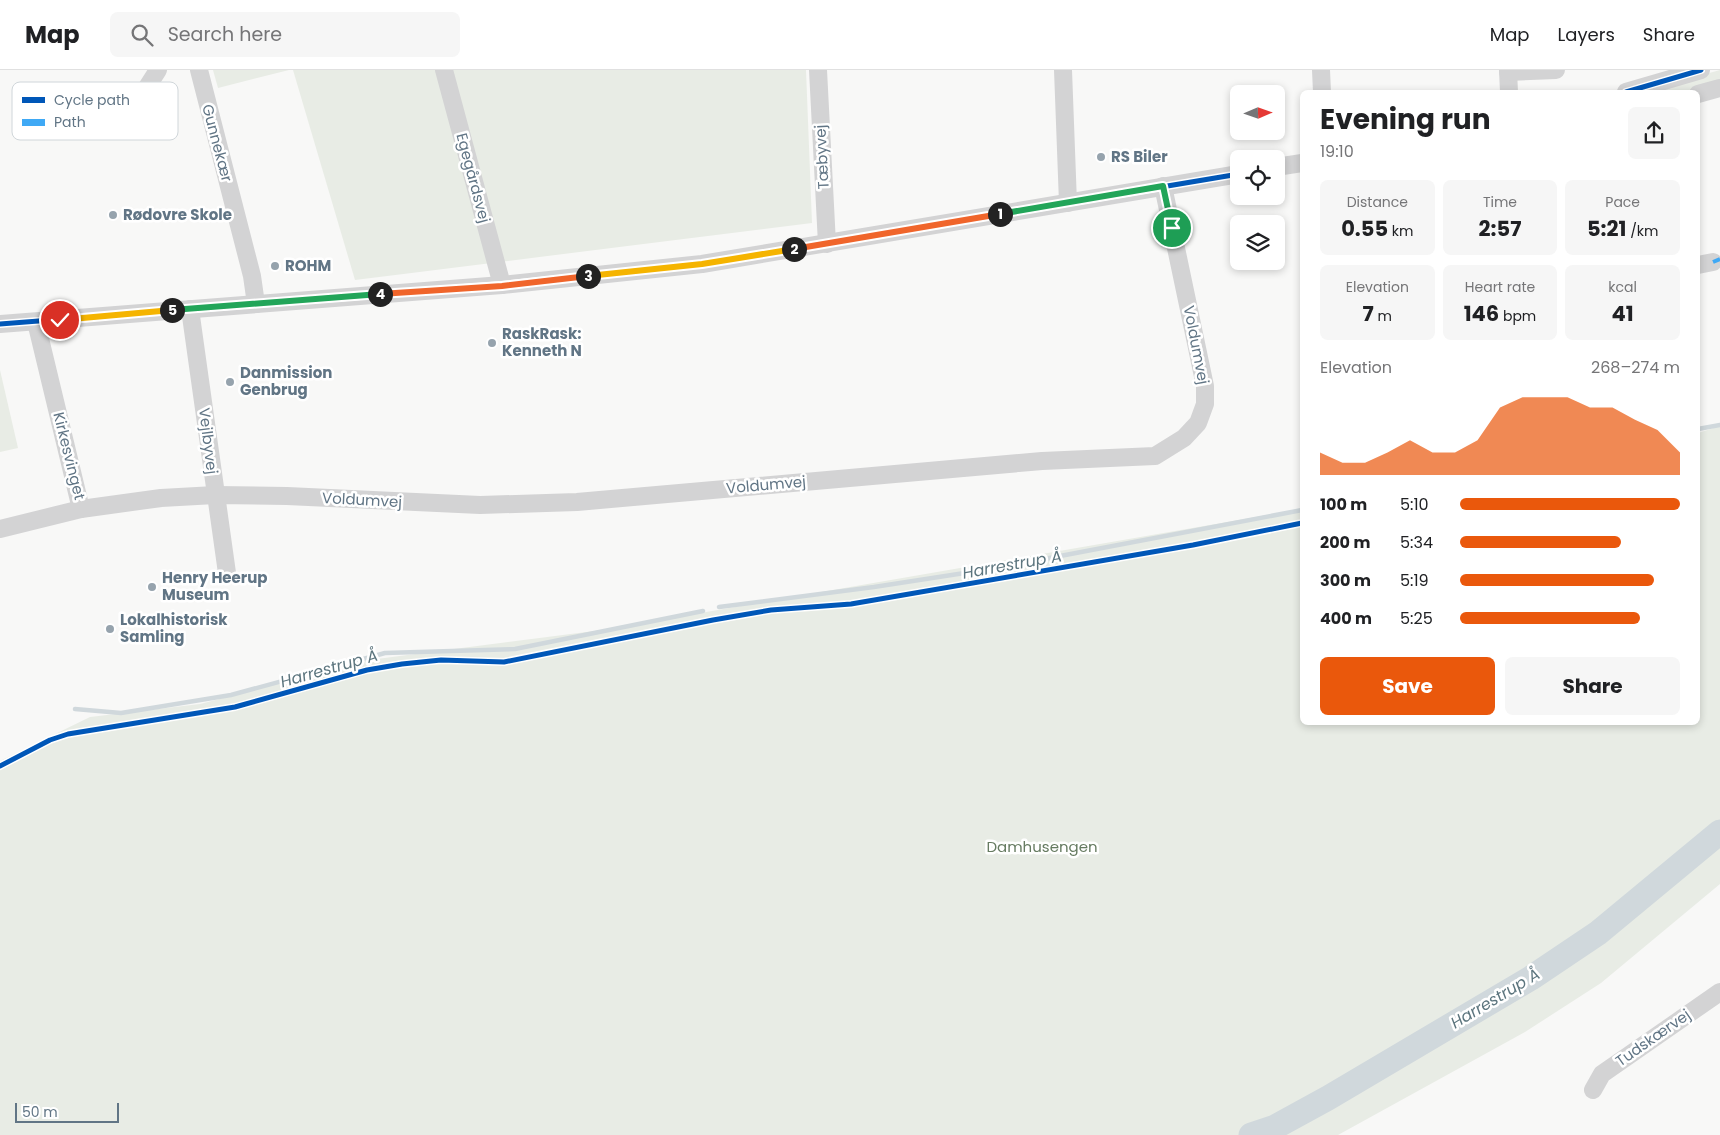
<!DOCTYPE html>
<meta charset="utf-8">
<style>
:root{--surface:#fff;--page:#f6f6f6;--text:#202124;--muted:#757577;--line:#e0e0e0;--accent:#ea580c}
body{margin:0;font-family:Poppins,sans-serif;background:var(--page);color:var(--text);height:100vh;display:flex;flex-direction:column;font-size:19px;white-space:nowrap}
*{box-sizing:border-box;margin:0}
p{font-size:16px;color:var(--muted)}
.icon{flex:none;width:28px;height:28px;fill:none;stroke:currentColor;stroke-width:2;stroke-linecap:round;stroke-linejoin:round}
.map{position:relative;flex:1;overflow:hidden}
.details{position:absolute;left:1300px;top:20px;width:400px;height:635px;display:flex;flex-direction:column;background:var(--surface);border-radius:8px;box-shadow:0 2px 8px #0003}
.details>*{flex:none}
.needle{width:32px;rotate:88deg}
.tools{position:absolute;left:1230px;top:15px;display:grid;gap:10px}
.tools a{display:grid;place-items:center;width:55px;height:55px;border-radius:8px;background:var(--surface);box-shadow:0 2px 8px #0003;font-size:25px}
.scale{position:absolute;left:15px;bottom:12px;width:104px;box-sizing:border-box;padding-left:5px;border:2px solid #617585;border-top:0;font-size:14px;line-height:18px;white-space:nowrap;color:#617585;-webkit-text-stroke:4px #fff;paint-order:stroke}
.pin{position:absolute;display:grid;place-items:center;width:42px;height:42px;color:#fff;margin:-21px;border:2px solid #fff;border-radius:50%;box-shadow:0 1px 5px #0007}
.km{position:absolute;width:25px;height:25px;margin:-12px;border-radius:50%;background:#222;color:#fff;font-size:14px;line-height:25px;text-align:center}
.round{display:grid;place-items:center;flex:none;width:52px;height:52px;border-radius:8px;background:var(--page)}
.head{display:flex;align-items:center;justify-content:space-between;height:85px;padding:0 20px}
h1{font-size:28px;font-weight:700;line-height:38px}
.metrics{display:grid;grid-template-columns:repeat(3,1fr);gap:8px;height:85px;padding:5px 20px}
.metrics div{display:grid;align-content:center;border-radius:8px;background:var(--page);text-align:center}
.metrics b{font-size:21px;font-weight:700}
.metrics small{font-size:14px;font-weight:400}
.metrics p{font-size:14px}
.chart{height:140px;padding:10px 20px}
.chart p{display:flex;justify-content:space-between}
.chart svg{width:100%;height:90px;margin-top:5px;fill:var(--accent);opacity:.7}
.button{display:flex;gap:10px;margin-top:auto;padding:10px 20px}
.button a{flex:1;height:58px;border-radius:8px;background:var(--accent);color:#fff;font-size:20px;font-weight:700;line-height:58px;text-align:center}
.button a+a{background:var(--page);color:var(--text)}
ul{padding:0 20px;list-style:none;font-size:16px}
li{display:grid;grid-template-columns:80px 60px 1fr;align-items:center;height:38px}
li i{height:12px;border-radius:6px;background:var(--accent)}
header{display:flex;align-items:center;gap:30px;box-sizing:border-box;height:70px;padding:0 25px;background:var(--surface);border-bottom:1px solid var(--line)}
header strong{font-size:24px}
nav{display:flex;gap:28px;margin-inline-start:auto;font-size:18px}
.search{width:350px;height:45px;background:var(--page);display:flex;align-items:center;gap:12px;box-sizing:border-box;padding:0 18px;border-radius:8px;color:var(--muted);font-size:19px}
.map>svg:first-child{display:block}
.green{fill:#e8ece5}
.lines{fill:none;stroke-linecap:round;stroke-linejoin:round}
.stream{stroke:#d0d8dc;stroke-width:4.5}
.river{stroke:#d0d8dc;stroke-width:25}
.minor{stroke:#d3d3d4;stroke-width:18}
.quiet{stroke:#3fa9f5;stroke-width:4;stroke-dasharray:8 4;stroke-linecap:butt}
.cycleway-casing{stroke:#fff;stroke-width:8}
.cycleway{stroke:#0057b8;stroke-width:5}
.split-1-casing{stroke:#fff;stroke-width:10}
.split-2-casing{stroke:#fff;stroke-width:10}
.split-3-casing{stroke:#fff;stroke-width:10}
.split-4-casing{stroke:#fff;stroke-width:10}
.split-5-casing{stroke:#fff;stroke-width:10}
.split-6-casing{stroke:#fff;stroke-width:10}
.split-1{stroke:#22a559;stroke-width:6}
.split-2{stroke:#f0652b;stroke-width:6}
.split-3{stroke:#f5b400;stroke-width:6}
.split-4{stroke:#f0652b;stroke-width:6}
.split-5{stroke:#22a559;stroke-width:6}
.split-6{stroke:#f5b400;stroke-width:6}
.poi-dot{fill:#96a3ad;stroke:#fff;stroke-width:2}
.labels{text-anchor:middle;stroke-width:5;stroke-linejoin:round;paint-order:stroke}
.street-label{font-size:15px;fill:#617585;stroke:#fff}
.poi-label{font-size:15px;font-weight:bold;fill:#617585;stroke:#fff;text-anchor:start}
.park-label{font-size:15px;fill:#667b61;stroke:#fff}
.water-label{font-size:16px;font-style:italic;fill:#5c757e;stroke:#fff}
.key{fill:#fff;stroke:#d0d6da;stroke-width:1}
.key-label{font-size:14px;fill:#617585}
</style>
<header>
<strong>Map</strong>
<div class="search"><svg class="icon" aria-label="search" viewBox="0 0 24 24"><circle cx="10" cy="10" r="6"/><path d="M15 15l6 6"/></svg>Search here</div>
<nav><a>Map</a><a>Layers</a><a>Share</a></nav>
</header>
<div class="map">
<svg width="1720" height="1065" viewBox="0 0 1720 1065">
<rect width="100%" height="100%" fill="#f8f8f7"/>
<!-- green -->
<g class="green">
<path d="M 213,0 L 289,0 L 218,18 Z"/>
<path d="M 293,0 L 806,0 L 812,153 L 355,210 Z"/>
<path d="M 1720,0 L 1720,14 C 1690,23 1673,22 1642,22 Z"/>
<path d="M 0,300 L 18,378 L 0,382 Z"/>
<path d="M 1720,356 L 1720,814 L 1601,913 L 1525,962 L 1338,1065 L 0,1065 L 0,691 L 90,647 L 200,634 L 369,590 L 602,560 L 1302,439 L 1302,652 L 1698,652 L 1698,363 Z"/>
</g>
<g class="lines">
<!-- stream -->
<g class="stream">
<path d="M 1698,359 L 1720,355"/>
<path d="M 719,537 L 874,517 L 997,498 L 1302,440"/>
<path d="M 75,639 L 121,643 L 231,625 L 385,583 L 515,579 L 703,541"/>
</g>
<!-- river -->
<path class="river" d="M 1251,1065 L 1275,1057 L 1328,1028 L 1531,908 L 1598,863 L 1720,762"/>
<!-- minor -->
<g class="minor">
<path d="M 199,0 L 252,206 L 256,234"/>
<path d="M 444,0 L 502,215"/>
<path d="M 818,0 L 827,174"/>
<path d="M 1063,0 L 1068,133"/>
<path d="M 1321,0 L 1322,22"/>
<path d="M 1508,0 L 1509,22"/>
<path d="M 1508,2 L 1556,0"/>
<path d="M 1626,22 L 1701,0"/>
<path d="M 1698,24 L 1720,18"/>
<path d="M 128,47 L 158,0"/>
<path d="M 1276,97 L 1302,93"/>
<path d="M 1698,195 L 1713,192"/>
<path d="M 190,239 L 227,503"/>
<path d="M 36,252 L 81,439"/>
<path d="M 0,254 L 502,215 L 702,194 L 1239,104"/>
<path d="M 0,459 L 81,439 L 161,428 L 215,425 L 287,426 L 480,435 L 577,432 L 1042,391 L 1155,386 L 1184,368 L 1198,353 L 1205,334 L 1205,316 L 1163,116"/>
<path d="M 1593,1020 L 1602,1004 L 1720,922"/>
</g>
<!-- quiet -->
<path class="quiet" d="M 1713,192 L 1720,189"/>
<!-- cycleway casing -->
<g class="cycleway-casing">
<g id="cycleway">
<path d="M 1626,22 L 1701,0"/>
<path d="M 0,254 L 502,215 L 702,194 L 1239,104"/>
<path d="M 0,696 L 50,670 L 68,664 L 235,637 L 367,600 L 402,594 L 441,590 L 504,592 L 713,550 L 771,540 L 851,534 L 1193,475 L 1302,453"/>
</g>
</g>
<!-- cycleway -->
<use href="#cycleway" class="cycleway"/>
</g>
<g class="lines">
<!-- split-1 casing -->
<g class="split-1-casing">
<path id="split-1" d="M 1000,144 L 1163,116 L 1172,158"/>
</g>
<!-- split-2 casing -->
<g class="split-2-casing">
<path id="split-2" d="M 794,179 L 1000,144"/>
</g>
<!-- split-3 casing -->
<g class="split-3-casing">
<path id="split-3" d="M 588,206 L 702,194 L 794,179"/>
</g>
<!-- split-4 casing -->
<g class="split-4-casing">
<path id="split-4" d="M 380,224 L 502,216 L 588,206"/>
</g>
<!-- split-5 casing -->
<g class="split-5-casing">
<path id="split-5" d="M 172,240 L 380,224"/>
</g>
<!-- split-6 casing -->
<g class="split-6-casing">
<path id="split-6" d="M 60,250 L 172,240"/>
</g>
<!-- split-1 -->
<use href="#split-1" class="split-1"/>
<!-- split-2 -->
<use href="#split-2" class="split-2"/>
<!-- split-3 -->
<use href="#split-3" class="split-3"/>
<!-- split-4 -->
<use href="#split-4" class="split-4"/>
<!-- split-5 -->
<use href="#split-5" class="split-5"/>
<!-- split-6 -->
<use href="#split-6" class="split-6"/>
</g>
<!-- markers -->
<g class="poi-dot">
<circle cx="1101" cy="87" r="5"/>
<circle cx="113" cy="145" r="5"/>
<circle cx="275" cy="196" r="5"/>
<circle cx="492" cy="273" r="5"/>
<circle cx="230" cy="312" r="5"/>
<circle cx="152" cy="517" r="5"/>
<circle cx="110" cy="559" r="5"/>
</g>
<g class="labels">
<!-- street labels -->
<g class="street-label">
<text transform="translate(217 73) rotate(75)" y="5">Gunnekær</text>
<text transform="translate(822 87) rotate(-93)" y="5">Tæbyvej</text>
<text transform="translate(473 108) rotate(75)" y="5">Egegårdsvej</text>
<text transform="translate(1196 275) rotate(79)" y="5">Voldumvej</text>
<text transform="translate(208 371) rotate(83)" y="5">Vejlbyvej</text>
<text transform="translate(69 386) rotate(76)" y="5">Kirkesvinget</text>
<text transform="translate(766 415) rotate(-5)" y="5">Voldumvej</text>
<text transform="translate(362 430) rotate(3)" y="5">Voldumvej</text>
<text transform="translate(1653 968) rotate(-35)" y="5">Tudskærvej</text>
</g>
<!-- poi labels -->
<g class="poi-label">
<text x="1111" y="92">RS Biler</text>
<text x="123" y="150">Rødovre Skole</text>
<text x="285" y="201">ROHM</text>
<text x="502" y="269">RaskRask:<tspan x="502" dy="17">Kenneth N</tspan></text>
<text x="240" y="308">Danmission<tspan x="240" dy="17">Genbrug</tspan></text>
<text x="162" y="513">Henry Heerup<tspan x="162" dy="17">Museum</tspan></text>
<text x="120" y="555">Lokalhistorisk<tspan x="120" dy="17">Samling</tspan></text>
</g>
<!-- park labels -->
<g class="park-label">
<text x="1042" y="782">Damhusengen</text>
</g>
<!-- water labels -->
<g class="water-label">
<text transform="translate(1012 494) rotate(-10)" y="6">Harrestrup Å</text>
<text transform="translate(329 598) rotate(-16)" y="6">Harrestrup Å</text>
<text transform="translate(1495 928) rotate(-31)" y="6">Harrestrup Å</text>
</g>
</g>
<!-- legend -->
<rect x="12" y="12" width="166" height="58" rx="8" class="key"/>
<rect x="22" y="27" width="23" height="6" fill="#0057b8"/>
<rect x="22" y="49" width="23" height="7" fill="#3fa9f5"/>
<g class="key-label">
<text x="54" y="35">Cycle path</text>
<text x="54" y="57">Path</text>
</g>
</svg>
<div class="tools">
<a><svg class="needle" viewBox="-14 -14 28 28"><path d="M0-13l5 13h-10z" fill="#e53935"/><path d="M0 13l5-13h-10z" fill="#757577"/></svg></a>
<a><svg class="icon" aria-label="locate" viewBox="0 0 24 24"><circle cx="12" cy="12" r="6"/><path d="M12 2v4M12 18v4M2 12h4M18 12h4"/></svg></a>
<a><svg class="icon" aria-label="layers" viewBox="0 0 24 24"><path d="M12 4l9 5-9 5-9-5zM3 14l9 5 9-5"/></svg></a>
</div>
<div class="scale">50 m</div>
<div class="pin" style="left:1172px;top:158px;background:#1e9e55"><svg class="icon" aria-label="arrive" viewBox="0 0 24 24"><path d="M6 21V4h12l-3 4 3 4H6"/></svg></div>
<div class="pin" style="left:60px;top:250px;background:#d93025"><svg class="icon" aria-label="check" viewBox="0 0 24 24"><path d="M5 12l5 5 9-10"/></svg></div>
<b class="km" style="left:1000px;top:144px">1</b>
<b class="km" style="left:794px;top:179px">2</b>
<b class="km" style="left:588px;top:206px">3</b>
<b class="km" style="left:380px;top:224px">4</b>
<b class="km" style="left:172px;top:240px">5</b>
<section class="details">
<div class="head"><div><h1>Evening run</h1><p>19:10</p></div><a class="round"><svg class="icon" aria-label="share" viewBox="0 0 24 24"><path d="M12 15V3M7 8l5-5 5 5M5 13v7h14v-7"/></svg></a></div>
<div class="metrics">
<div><p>Distance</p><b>0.55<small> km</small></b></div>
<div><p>Time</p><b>2:57</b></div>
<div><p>Pace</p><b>5:21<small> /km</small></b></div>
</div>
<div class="metrics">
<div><p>Elevation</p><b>7<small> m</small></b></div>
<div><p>Heart rate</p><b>146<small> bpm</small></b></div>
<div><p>kcal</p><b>41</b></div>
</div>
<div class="chart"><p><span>Elevation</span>268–274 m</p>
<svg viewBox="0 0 160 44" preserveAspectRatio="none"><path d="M0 44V33L10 38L20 38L30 33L40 27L50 33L60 33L70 27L80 11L90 6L100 6L110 6L120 11L130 11L140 17L150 22L160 33V44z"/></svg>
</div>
<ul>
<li><b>100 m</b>5:10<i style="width:100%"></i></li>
<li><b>200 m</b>5:34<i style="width:73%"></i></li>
<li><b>300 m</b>5:19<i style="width:88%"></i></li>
<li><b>400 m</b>5:25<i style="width:82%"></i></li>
</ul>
<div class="button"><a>Save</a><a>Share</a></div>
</section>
</div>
